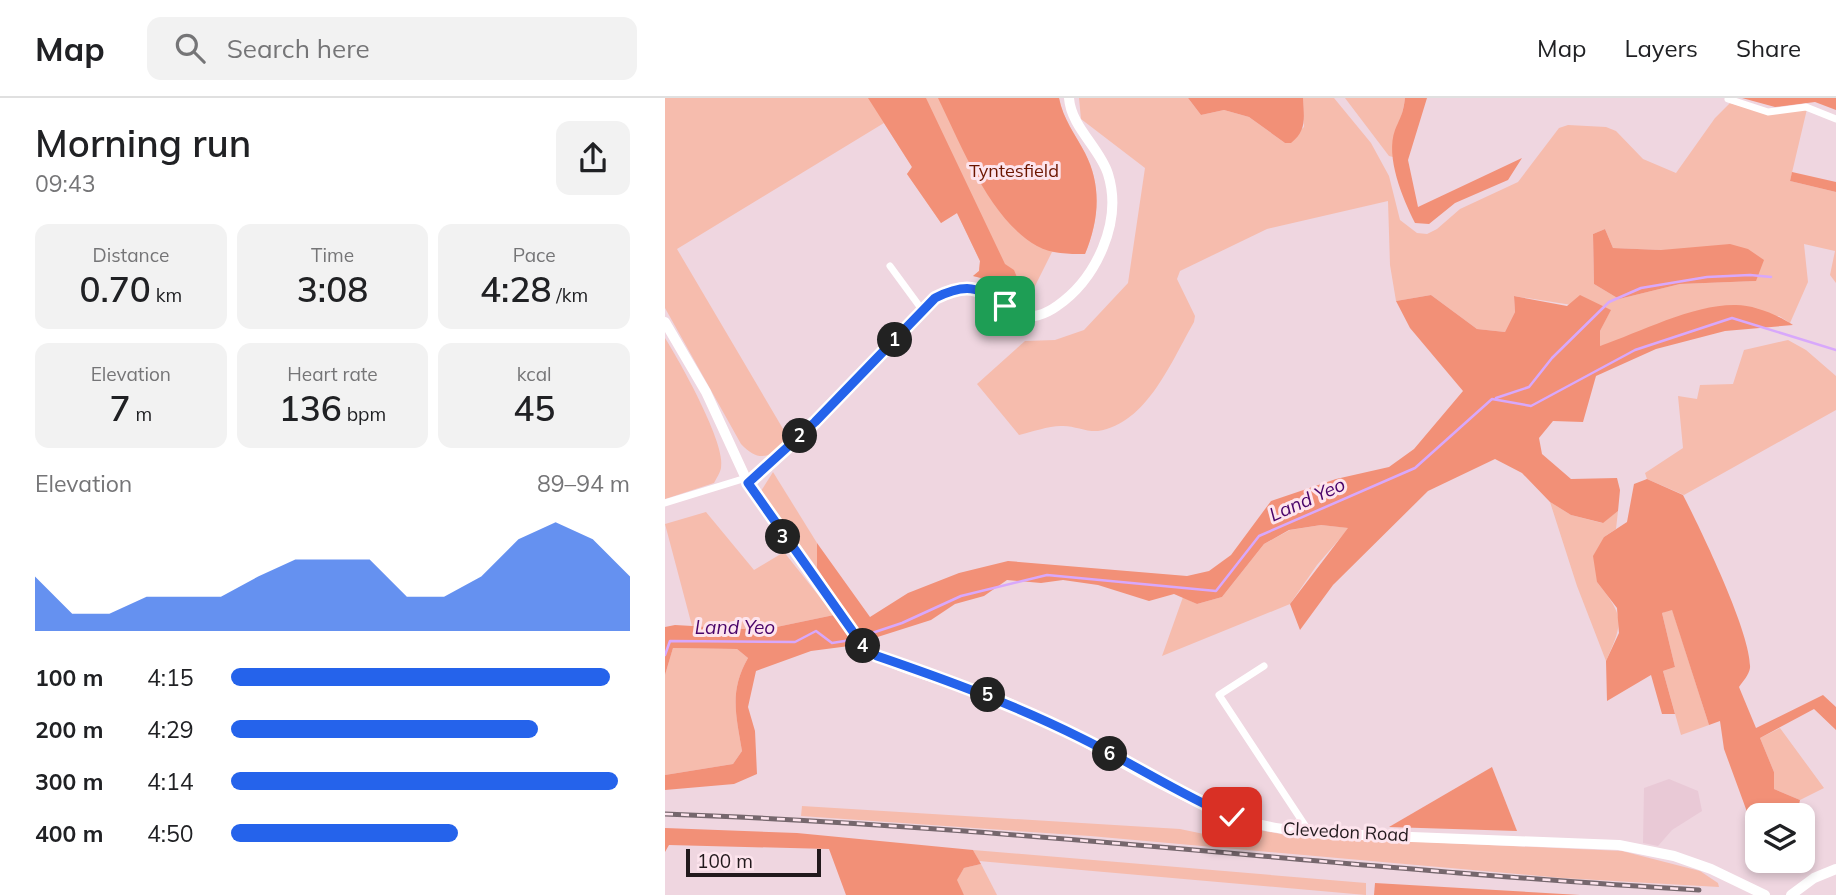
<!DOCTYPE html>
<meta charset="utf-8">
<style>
:root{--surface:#fff;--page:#f2f2f2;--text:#202124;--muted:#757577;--line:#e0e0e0;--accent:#2563eb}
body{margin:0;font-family:Mulish,sans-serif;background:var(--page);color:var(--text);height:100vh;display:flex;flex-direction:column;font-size:26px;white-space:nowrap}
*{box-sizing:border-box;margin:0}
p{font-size:23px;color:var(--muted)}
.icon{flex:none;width:38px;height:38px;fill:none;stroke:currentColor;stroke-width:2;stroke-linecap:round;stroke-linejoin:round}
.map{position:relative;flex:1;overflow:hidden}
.sheet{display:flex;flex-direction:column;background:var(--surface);width:665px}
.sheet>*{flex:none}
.fabs{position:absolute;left:1080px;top:705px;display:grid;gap:14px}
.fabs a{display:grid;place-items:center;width:70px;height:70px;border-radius:14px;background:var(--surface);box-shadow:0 4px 10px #0003;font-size:35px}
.scale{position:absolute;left:21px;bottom:18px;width:135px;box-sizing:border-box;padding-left:7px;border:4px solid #21191c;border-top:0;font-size:19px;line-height:24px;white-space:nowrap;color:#21191c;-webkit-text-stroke:5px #fde4ed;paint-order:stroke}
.pin{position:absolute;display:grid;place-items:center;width:60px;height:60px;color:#fff;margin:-30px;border-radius:14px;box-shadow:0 4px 10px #0006}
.km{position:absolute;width:35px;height:35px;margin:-18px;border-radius:50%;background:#222;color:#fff;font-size:19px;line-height:35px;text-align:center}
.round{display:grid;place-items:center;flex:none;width:74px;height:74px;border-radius:14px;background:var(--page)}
.overview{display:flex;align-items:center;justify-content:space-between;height:119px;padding:0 35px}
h1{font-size:38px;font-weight:600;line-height:52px}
.figures{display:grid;grid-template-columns:repeat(3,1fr);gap:10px;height:119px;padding:7px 35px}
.figures div{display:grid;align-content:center;border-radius:14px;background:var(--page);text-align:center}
.figures b{font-size:35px;font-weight:600}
.figures small{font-size:19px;font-weight:400}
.figures p{font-size:19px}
.chart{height:196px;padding:14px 35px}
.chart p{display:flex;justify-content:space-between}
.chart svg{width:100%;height:126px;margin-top:7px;fill:var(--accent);opacity:.7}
ul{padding:0 35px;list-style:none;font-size:23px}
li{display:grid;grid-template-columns:112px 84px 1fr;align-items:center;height:52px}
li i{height:18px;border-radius:9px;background:var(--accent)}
header{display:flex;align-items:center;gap:42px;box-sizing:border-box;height:98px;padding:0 35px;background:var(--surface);border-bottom:2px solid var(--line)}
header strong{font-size:33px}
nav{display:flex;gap:38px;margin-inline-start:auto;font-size:24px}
.search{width:490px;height:63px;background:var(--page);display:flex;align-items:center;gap:18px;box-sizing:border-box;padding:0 24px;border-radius:14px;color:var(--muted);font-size:26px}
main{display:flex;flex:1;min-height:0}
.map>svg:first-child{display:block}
.built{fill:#e9c9d6}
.green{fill:#f6bcad;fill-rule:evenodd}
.forest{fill:#f29077}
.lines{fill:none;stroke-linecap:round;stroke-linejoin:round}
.stream{stroke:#d8a8fb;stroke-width:2.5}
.street{stroke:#fff;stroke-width:7}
.secondary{stroke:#fff;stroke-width:10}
.rail-casing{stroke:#76676d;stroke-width:5}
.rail{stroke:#fde4ed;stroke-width:2.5;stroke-dasharray:8;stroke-linecap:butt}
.route-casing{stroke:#fff;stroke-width:14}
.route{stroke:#2563eb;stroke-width:9}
.labels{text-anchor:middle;stroke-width:6;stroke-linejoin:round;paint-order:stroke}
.park-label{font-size:18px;fill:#6c1600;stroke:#fde4ed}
.street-label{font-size:18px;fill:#21191c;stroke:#fde4ed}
.water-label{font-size:19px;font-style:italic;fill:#490369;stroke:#fde4ed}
</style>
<header>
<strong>Map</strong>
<div class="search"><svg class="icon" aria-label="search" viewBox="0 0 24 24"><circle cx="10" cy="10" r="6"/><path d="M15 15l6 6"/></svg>Search here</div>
<nav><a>Map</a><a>Layers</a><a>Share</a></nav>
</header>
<main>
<section class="sheet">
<div class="overview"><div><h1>Morning run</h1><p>09:43</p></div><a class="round"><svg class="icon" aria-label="share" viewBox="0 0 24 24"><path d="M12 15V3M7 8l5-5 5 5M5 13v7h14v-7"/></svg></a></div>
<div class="figures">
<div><p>Distance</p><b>0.70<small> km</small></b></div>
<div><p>Time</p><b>3:08</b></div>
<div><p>Pace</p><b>4:28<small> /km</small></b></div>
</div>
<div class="figures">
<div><p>Elevation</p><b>7<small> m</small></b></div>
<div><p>Heart rate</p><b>136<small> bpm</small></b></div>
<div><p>kcal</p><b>45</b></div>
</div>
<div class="chart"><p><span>Elevation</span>89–94 m</p>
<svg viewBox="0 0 160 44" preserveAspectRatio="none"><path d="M0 44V25L10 38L20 38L30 32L40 32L50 32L60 25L70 19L80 19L90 19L100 32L110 32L120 25L130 12L140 6L150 12L160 25V44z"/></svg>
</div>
<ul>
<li><b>100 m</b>4:15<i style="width:95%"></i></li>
<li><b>200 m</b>4:29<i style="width:77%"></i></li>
<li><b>300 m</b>4:14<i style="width:97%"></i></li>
<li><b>400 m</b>4:50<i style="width:57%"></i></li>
</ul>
</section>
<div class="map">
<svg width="1171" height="797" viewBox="0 0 1171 797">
<rect width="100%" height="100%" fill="#efd6e0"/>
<!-- built -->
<path class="built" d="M 1004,681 L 1033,693 L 1037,713 L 1007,732 L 993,748 L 978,745 L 979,690 Z"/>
<!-- green -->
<g class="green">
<path d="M 0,0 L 394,0 C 398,21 410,36 420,55 C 437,88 434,122 420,156 L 387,154 L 362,204 L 324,182 L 308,178 L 314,173 L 315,163 L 292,115 L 276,125 L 242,76 L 247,69 L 219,25 L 12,151 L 124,341 C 106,359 95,366 76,346 L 0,210 Z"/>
<path d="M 414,0 L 523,0 L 536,17 L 559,12 L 584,19 L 620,45 L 639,29 L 638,0 L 669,0 L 706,45 L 724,78 L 735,122 L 752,135 L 762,136 L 772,131 L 795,111 L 853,84 L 894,30 L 903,27 L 941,29 L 951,33 L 978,61 L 1011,75 L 1050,20 L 1065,5 L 1102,16 L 1142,11 L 1125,83 L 1171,94 L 1171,185 L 1165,177 L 1170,153 L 1139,146 L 1143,184 L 1125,225 L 1114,218 L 935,248 L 935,233 L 945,213 L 849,198 L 850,214 L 840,234 L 812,231 L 766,197 L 731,203 L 725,167 L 723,103 L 602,131 L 515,173 L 512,181 L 530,218 L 529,224 C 507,262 482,326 433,333 C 421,334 408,327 396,328 C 383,328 367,334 354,337 L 312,286 L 360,243 L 390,242 L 419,232 L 463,185 L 480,70 L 416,21 ZM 940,131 L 948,150 L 996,152 L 1091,183 L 1015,186 L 954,201 L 929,186 L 928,136 Z"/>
<path d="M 680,0 L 740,0 C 737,22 730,36 728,59 L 724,58 Z"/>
<path d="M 0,240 C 14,262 62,347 56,370 C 55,375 51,381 49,385 L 0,401 Z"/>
<path d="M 1123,242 L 1141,252 L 1171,278 L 1171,312 L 1019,397 L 982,381 L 980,375 L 1018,350 L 1013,298 L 1032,301 L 1035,287 L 1068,286 L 1079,252 Z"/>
<path d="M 108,374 L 152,445 L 152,470 L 96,393 Z"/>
<path d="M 885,404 L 906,417 L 937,425 L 953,413 L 951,431 L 939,439 L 932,484 C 959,518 959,523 941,563 L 912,488 Z"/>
<path d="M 41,414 L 89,472 L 119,454 L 169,517 L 97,532 L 27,528 L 0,426 Z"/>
<path d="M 656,427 L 684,430 L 652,467 L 625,506 L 497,558 L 518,499 L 532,506 L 557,499 L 599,446 L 625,432 Z"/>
<path d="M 1007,511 L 1044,627 L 1016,637 L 998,573 L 1010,569 L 997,515 Z"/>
<path d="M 8,550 L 72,551 L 83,560 C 64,593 71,617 77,653 L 68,666 L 0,677 L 0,577 Z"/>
<path d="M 1115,630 L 1159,690 L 1135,702 L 1109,691 L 1109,674 L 1095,640 Z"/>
<path d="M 137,708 L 515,731 L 558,740 L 566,727 L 627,738 L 957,753 L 1035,773 L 1053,785 L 1054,789 L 897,780 L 425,738 L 136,718 Z"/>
<path d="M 308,752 L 701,785 L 701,797 L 314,763 Z"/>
<path d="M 316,766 L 332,797 L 299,797 L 291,783 L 299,770 Z"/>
</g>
<!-- forest -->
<g class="forest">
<path d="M 203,0 L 261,0 L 340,166 L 349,172 L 362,204 L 324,182 L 308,178 L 314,173 L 315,163 L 292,115 L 276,125 L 242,76 L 247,69 Z"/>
<path d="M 273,0 L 394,0 C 398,21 410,36 420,55 C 437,88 434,122 420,156 C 403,156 387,156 372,148 C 326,123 295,45 273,0 Z"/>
<path d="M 523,0 L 638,0 C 639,20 642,32 626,45 L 620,45 L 584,19 L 559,12 L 536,17 Z"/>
<path d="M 740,0 L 762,0 L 743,62 L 753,109 L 857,60 L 843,82 L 790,105 L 764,126 L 750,125 C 738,101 720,59 730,32 C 736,18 738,16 740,0 Z"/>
<path d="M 1077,0 L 1171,0 L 1171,12 L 1150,4 L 1110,9 Z"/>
<path d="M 1127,74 L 1171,84 L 1171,94 L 1125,83 Z"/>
<path d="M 940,131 L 948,150 L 996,152 L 1065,146 L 1083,151 L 1099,162 L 1091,183 L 1015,186 L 954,201 L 929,186 L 928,136 Z"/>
<path d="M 766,197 L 812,231 L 840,234 L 850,214 L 849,198 L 902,208 L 915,197 L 946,212 L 935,233 L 935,248 C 975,234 1029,206 1071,207 C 1089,207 1113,217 1128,227 L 1060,233 L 991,251 L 931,278 L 918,324 L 888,323 L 874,340 L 877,356 L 906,381 L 952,380 L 955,392 L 953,413 L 938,425 L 906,417 L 885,404 L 857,375 L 830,361 L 763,393 L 668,487 L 635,532 L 625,506 L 683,430 L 656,427 L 624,432 L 599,446 L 557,499 L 532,506 L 509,496 L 484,503 L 433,487 L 398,482 L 376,485 L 342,482 L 319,498 L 290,506 L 266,522 L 200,543 L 152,470 L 152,445 L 205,519 L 243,495 L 294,475 L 343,463 L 522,478 L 544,473 L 566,457 L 606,403 L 671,381 L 724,369 L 749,351 L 798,293 L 745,230 L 731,203 Z"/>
<path d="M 982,381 L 1018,397 C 1035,430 1087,537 1085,570 C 1084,577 1078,583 1074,589 L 1091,630 L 1158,597 L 1171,609 L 1171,632 L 1149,611 L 1095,640 L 1109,674 L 1109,691 L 1135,702 L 1132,717 L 1092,718 L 1092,728 L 1085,722 L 1059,651 L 1055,623 L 1044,627 L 1007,512 L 997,515 L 1010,569 L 998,573 L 1010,616 L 997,616 L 986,577 L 942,603 L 941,563 L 954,535 L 952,510 L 932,484 L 928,458 L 939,439 L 962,424 L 969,386 Z"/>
<path d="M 169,517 L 192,547 L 146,553 L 91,573 L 83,609 L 90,633 L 92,676 L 69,686 L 0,692 L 0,677 L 68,666 L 77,653 C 71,617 64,593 83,560 L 72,551 L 8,550 L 0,577 L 0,529 L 10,527 L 97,532 Z"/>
<path d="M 827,669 L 852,733 L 724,729 Z"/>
<path d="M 0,730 L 132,735 L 308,752 L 316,766 L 299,770 L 292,782 L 299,797 L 181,797 L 164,751 L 4,747 L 0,754 Z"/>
<path d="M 710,785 L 915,797 L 709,797 Z"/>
</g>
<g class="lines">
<!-- stream -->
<g class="stream">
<path d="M 831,300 L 864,289 L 887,260 L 944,204 L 976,190 L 1042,179 L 1085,177 L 1106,179"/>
<path d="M 192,540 L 237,525 L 296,498 L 382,477 L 551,493 L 594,438 L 750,370 L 827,301 L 866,308 L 970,252 L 1067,220 L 1171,252"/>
<path d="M 0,557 L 5,543 L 130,544 L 151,533 L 167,545 L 186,542"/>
</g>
<!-- street -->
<g class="street">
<path d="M 1063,1 L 1103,14 L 1141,9 L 1171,21"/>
<path d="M 225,168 L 258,213"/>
<path d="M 0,405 L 81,380"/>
<path d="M 599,568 L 554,597 L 645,735"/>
</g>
<!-- secondary -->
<g class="secondary">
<path d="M 0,224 L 41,294 L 83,385 L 194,545 C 223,572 299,586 337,602 C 416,636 486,688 566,718 C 592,728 618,731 645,735 L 954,747 L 1009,758 L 1046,771 L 1100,797"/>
<path d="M 83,385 L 150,324 L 270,200 C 295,187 311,187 334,204 C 339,208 346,214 352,217 C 365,222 381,216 392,208 C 431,181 458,124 443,76 C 435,50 406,29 404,0"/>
<path d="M 1126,797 L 1149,780 L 1171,771"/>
</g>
<!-- rail casing -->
<g class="rail-casing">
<path id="rail" d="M 0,716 C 346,728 689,772 1034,792"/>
</g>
<!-- rail -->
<use href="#rail" class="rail"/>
</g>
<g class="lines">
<!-- route casing -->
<g class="route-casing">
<path id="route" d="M 340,208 C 312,188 301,185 270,200 L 150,324 L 83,385 L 198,548 L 212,558 C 282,582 350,607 416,640 C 467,665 514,696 567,719"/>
</g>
<!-- route -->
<use href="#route" class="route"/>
</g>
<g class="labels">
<!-- park labels -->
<g class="park-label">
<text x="349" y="79">Tyntesfield</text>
</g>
<!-- street labels -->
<g class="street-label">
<text transform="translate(681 734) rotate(3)" y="6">Clevedon Road</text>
</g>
<!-- water labels -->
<g class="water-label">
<text transform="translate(642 401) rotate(-24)" y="7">Land Yeo</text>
<text x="70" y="536">Land Yeo</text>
</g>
</g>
</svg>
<div class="fabs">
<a><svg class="icon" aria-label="layers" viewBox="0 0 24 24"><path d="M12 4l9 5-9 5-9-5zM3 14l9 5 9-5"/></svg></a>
</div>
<div class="scale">100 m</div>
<div class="pin" style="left:340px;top:208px;background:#1e9e55"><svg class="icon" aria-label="arrive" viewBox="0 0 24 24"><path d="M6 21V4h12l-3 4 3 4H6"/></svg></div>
<div class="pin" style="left:567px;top:719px;background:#d93025"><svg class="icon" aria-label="check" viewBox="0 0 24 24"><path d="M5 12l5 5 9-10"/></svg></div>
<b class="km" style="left:230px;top:242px">1</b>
<b class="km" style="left:135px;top:338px">2</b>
<b class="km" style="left:118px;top:439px">3</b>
<b class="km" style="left:198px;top:548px">4</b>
<b class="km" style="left:323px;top:597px">5</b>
<b class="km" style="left:445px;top:656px">6</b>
</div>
</main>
